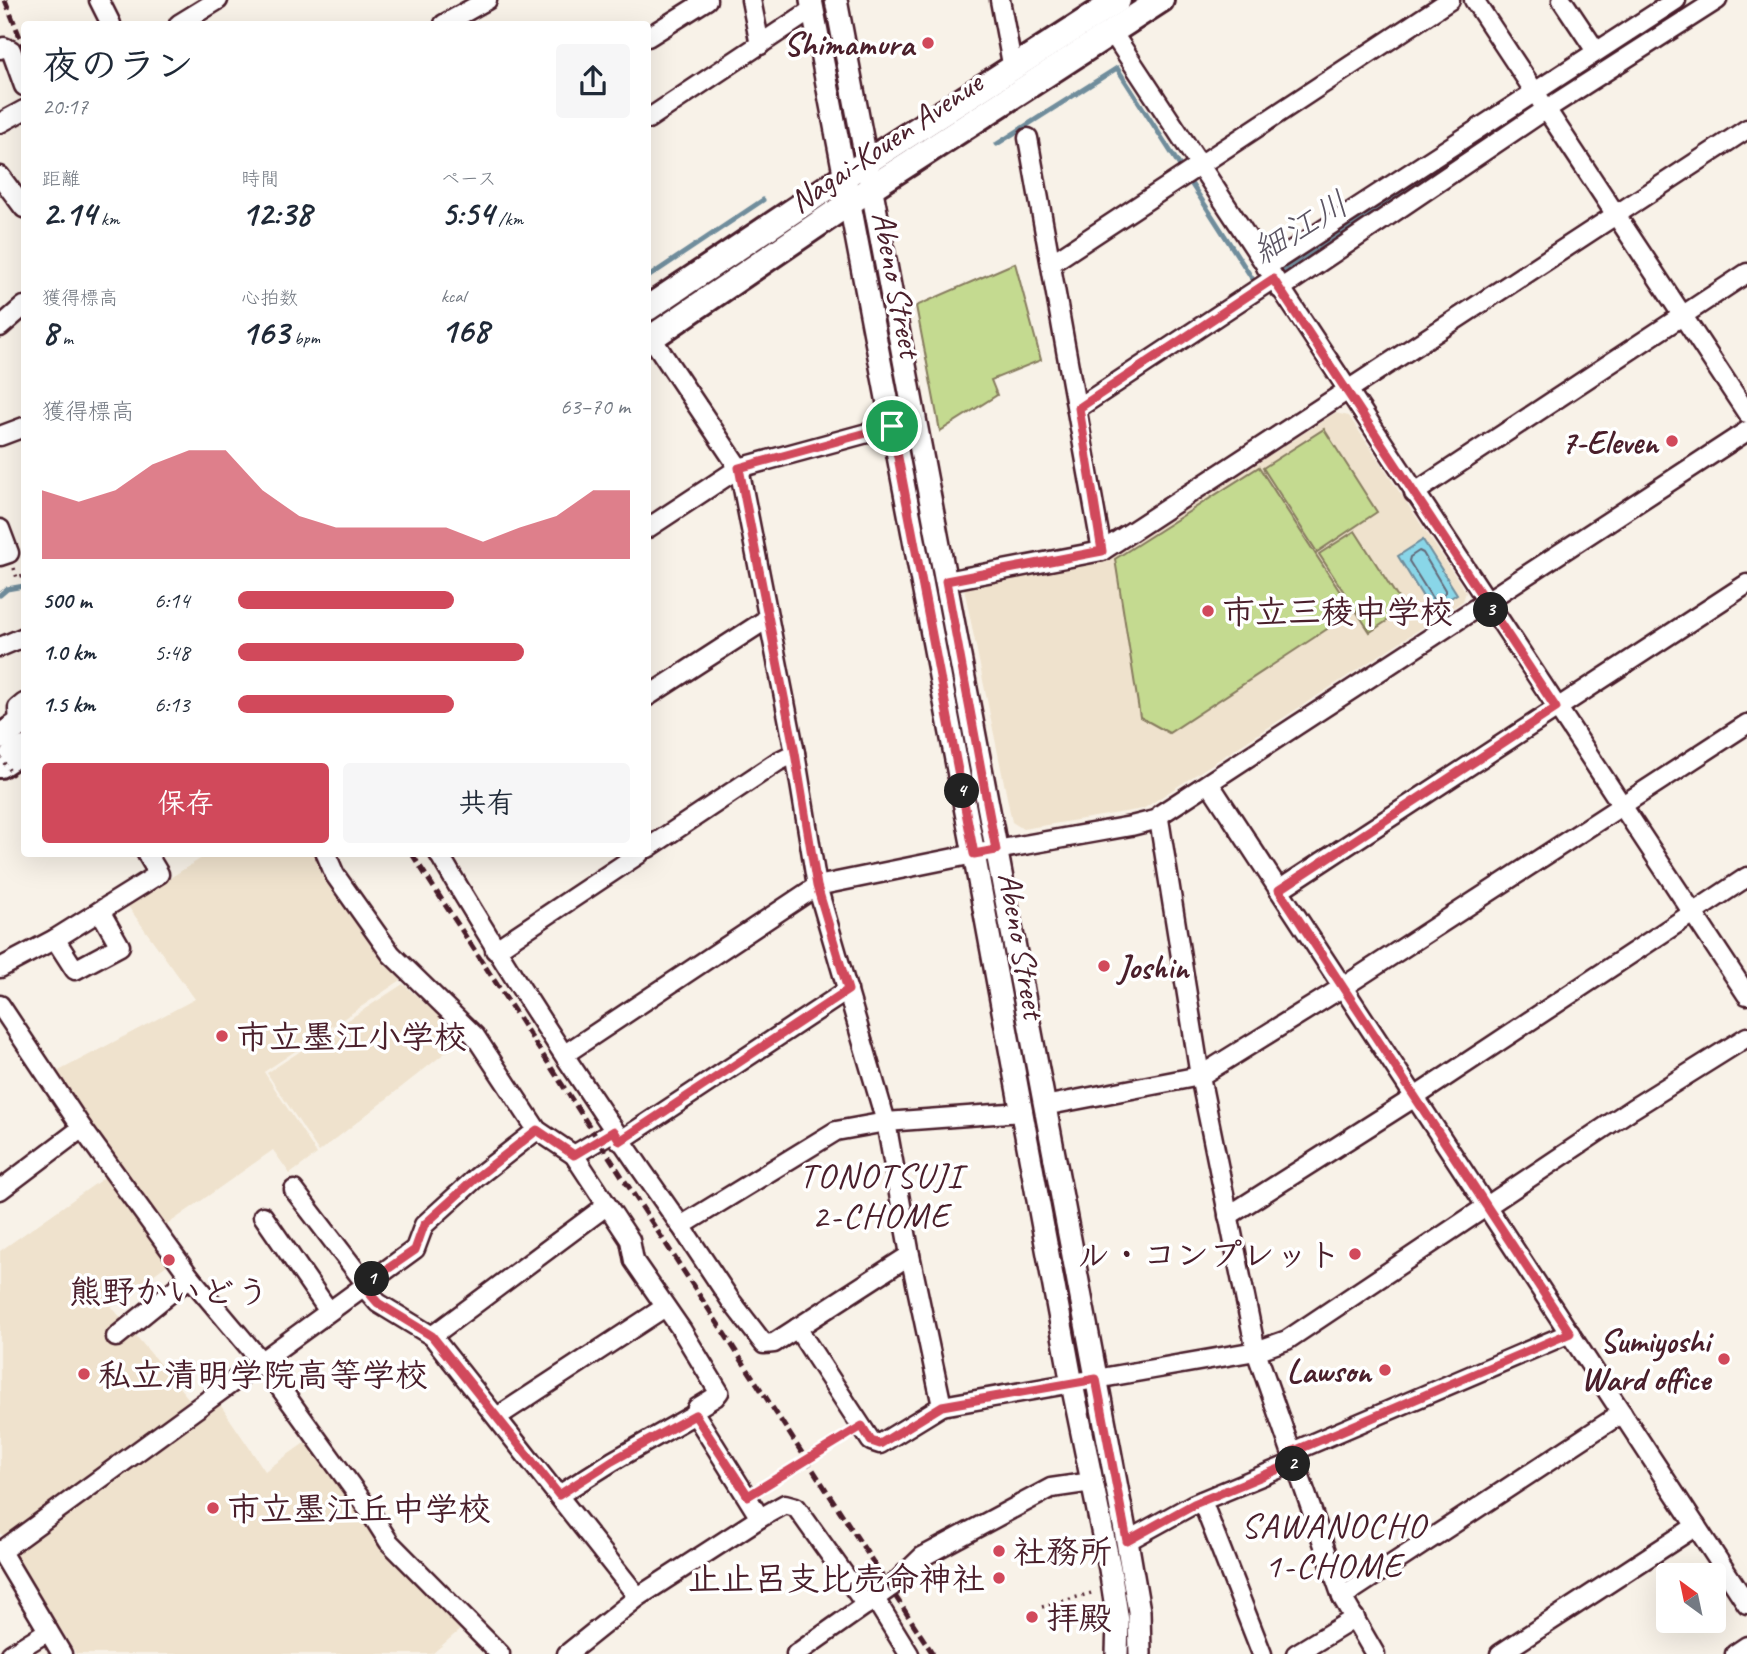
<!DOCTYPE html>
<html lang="ja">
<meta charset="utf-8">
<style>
:root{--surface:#fff;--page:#f6f6f7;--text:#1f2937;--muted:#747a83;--accent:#d1495b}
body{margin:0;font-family:Caveat,"Klee One",sans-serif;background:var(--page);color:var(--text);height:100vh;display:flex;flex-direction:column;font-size:26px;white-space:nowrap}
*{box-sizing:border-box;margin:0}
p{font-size:23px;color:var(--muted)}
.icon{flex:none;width:38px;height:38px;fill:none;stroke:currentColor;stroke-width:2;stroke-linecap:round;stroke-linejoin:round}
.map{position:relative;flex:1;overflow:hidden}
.panel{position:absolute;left:21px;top:21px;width:630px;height:836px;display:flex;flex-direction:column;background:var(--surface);border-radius:7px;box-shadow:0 7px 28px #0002}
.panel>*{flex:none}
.needle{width:46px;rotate:327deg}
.tools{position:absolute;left:1656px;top:1563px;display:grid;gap:14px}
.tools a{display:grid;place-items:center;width:70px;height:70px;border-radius:7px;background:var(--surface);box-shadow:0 7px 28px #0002;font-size:35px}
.pin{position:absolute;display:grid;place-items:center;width:60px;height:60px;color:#fff;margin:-30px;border:4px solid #fff;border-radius:50%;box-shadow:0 2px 7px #0007}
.km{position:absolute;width:35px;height:35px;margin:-18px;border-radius:50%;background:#222;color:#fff;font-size:19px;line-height:35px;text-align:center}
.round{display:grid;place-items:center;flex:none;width:74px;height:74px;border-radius:7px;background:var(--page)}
.summary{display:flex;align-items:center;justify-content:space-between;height:119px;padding:0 21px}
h1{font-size:38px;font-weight:700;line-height:52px}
.metrics{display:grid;grid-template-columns:repeat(3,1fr);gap:10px;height:119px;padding:7px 21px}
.metrics div{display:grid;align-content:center}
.metrics b{font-size:35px;font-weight:700}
.metrics small{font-size:19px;font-weight:400}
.metrics p{font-size:19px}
.chart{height:196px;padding:14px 21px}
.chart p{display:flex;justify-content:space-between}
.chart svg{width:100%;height:126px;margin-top:7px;fill:var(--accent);opacity:.7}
.primary-button{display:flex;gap:14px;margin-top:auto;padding:14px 21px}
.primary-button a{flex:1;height:80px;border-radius:7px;background:var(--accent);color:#fff;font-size:28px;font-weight:700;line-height:80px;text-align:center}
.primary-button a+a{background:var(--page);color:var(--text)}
ul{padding:0 21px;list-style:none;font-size:23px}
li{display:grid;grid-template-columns:112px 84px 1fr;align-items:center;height:52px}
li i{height:18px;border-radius:9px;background:var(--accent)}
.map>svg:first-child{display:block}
.built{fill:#efe2cd}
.green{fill:#c4da90;stroke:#877c5e;stroke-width:2}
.water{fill:#89d6e8;stroke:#708d9c;stroke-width:2}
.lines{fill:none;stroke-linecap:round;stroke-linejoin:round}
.shore{stroke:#636877;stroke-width:2}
.stream{stroke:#708d9c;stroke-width:5}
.minor-casing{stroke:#4a1f2b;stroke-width:23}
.major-casing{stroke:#4a1f2b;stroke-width:26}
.highway-casing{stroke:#4a1f2b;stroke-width:30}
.path{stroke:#4a1f2b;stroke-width:3.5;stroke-dasharray:2 5;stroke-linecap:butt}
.minor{stroke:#fff;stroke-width:18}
.major{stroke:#fff;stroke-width:21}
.highway{stroke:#fff;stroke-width:24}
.rail{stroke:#4a1f2b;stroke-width:5;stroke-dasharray:10 5;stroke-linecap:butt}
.path-bridge{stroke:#4a1f2b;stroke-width:3.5;stroke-dasharray:2 5;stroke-linecap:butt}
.route-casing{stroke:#fff;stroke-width:14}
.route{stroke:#d1495b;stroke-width:9}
.poi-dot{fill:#d1495b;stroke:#fff;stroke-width:2.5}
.labels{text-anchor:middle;stroke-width:7;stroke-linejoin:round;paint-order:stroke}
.poi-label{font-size:33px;font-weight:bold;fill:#4a1f2b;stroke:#fff;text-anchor:start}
.street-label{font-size:33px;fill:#4a1f2b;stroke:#fff}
.water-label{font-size:35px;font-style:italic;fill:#5d5664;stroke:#fff}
.neighbourhood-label{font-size:35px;letter-spacing:2px;fill:#4a1f2b;stroke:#fff}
</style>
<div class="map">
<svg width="1747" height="1654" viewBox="0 0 1747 1654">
<rect width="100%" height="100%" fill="#f8f2e8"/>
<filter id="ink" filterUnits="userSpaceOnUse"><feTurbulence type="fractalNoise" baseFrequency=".0143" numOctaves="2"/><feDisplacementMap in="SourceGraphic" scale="14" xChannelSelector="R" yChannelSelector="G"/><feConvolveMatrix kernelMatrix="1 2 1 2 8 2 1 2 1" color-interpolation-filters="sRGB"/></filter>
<g filter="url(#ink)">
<!-- built -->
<g class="built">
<path d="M 1335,413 L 1349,416 L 1466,592 L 1463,601 L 1143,809 L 1023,829 L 1012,822 L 964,588 L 1108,560 Z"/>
<path d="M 208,854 L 320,854 L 326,878 L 383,961 L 401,980 L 264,1072 L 317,1154 L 290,1174 L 273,1150 L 164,1227 L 53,1074 L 195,999 L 127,905 Z"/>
<path d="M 403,984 L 464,1038 L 319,1152 L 267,1073 Z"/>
<path d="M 105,1177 L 168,1264 L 111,1306 L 194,1405 L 10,1538 L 2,1535 L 0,1532 L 0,1251 Z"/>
<path d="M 219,1403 L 265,1471 L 310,1439 L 382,1545 L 462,1628 L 432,1654 L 76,1654 L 15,1554 L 16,1546 Z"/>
</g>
<!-- green -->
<g class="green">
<path d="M 1015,263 L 1041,360 L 991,380 L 997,395 L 940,431 L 916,306 Z"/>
<path d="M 1324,429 L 1377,512 L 1317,552 L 1263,468 Z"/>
<path d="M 1259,467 L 1353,612 L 1169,733 L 1140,717 L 1115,559 Z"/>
<path d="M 1355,531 L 1405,609 L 1370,632 L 1319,554 Z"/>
</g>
<!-- water -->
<path class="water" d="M 1423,540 L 1457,594 L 1431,610 L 1398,556 Z"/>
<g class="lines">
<!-- shore -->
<path class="shore" d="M 1419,551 L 1423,553 L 1445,590 L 1445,593 L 1436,599 L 1432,598 L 1409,561 L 1410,557 Z"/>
<!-- stream -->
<g class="stream">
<path d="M 997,144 L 1117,68 L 1257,286"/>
<path d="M 1276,276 L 1559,88 L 1658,27"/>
<path d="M 648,277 L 763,200"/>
<path d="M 0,595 L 7,589 L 24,586"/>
</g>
<!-- minor casing -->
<g class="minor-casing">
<g id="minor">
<path d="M 99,0 L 111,24"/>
<path d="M 751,0 L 760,45"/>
<path d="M 1000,0 L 1013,69"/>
<path d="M 1474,0 L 1747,413"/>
<path d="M 1562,0 L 1596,51"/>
<path d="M 179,24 L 218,0"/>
<path d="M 444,24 L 487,0"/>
<path d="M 1112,32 L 1747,995"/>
<path d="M 648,37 L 707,0"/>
<path d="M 0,49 L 4,47 L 11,50 L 24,86"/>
<path d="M 648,119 L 813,9"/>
<path d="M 0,123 L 24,110"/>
<path d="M 1028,138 L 1102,551"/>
<path d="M 0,176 L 24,208"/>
<path d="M 1053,262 L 1450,0"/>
<path d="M 1266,267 L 1676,0"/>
<path d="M 1280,289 L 1545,110 L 1717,0"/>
<path d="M 0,327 L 24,306"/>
<path d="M 651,337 L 739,468 L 795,753 L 817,886 L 886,1122 L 910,1255 L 942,1406"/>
<path d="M 1078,408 L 1273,279"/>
<path d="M 0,436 L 24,427"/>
<path d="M 1414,493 L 1747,273"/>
<path d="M 648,528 L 739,468 L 893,426"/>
<path d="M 0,529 L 9,553 L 0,556"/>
<path d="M 946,581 L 1102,551 L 1747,129"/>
<path d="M 0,647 L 24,637"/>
<path d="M 648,696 L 767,619"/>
<path d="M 19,725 L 18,708 L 24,703"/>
<path d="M 1209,783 L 1747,1604"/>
<path d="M 1159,819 L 1200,1076 L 1256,1351 L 1342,1597 L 1375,1654"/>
<path d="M 648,848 L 777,762 L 795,753"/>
<path d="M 326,854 L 335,875 L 391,954 L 475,1036 L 537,1130 L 574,1155 L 630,1240 L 634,1261 L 681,1329 L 719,1392 L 715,1397 L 697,1408 L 695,1414 L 760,1518 L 785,1504 L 796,1507 L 866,1605"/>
<path d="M 439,854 C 514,982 595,1105 681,1226"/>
<path d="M 1279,890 L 1747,584"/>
<path d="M 55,939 L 75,970 L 120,946 L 100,911"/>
<path d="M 495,950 L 639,854"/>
<path d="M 0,968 L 55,939 L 159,874 L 147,854"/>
<path d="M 0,1005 L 82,1128 L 190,1277 L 260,1360 L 368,1509 L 389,1542 L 500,1654"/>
<path d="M 565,1054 L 817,886 L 974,854 L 1131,826 L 1159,819 L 1161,814 L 1747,431"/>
<path d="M 1044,1106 L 1200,1076 L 1343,987 L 1747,724"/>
<path d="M 620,1141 L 848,990"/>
<path d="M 574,1155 L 614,1131"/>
<path d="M 0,1190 L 82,1128"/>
<path d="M 294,1190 L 366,1284"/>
<path d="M 263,1216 L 328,1310"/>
<path d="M 1228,1216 L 1415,1097 L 1747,877"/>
<path d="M 910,1255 L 774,1343 L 764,1344 L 731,1301 L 681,1226 L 836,1131 L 886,1122 L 1022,1112"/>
<path d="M 363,1286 L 378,1303 L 432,1336 L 638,1597"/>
<path d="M 797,1328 L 871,1441 L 880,1444 L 942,1406 L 1256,1351 L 1287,1340 L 1632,1109 L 1747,1037"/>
<path d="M 432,1336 L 606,1206"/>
<path d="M 116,1337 L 190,1277"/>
<path d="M 497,1417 L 665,1307"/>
<path d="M 1292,1452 L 1570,1333"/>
<path d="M 559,1495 L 613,1461 L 695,1414"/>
<path d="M 1202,1501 L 1262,1654"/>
<path d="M 1127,1541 L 1194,1504 L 1295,1462"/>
<path d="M 0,1550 L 62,1654"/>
<path d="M 0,1552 L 415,1249 L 424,1225 L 477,1177 L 537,1130"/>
<path d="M 1342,1597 L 1622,1413"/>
<path d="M 875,1599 L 909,1654"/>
<path d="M 11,1654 L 48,1631"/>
<path d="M 567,1654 L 638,1597 L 760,1518"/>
<path d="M 796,1654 L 891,1587 L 922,1557 L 1051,1488 L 1092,1482"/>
<path d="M 1296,1654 L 1355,1618"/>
<path d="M 1500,1654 L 1696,1526"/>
<path d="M 1735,1654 L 1747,1646"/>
</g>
</g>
<!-- major casing -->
<g class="major-casing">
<g id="major">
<path d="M 811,0 L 974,854 L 1072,1384 L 1110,1569 L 1118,1621 L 1117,1654"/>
<path d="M 836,0 L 1127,1541 L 1139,1611 L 1140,1654"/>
</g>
</g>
<!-- highway casing -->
<g class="highway-casing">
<g id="highway">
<path d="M 648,308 L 845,176 L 1118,0"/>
<path d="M 648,340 L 871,188 L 1161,0"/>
<path d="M 0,737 L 24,721"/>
<path d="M 0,765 L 24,749"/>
</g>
</g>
<!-- path -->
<g class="path">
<path d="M 14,568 L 17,578 L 24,576"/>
<path d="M 760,1489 L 848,1434"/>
<path d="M 1042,1607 L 1095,1592"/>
</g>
<!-- minor -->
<use href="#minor" class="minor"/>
<!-- major -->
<use href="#major" class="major"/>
<!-- highway -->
<use href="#highway" class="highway"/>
<!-- rail -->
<g class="rail">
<path d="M 5,0 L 24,47"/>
<path d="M 412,854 L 933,1654"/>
</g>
<!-- path-bridge -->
<path class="path-bridge" d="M 0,757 L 14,777"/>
</g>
</g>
<g class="lines" filter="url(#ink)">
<!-- route casing -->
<g class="route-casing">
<path id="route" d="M 1273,279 L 1556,708 L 1279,890 L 1570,1333 L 1292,1452 L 1296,1462 L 1194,1504 L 1127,1541 L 1096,1379 L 942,1406 L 880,1444 L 871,1441 L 862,1426 L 748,1496 L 695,1415 L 612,1461 L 559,1495 L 432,1336 L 378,1303 L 363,1286 L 415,1250 L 424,1225 L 477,1177 L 537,1130 L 574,1155 L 614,1131 L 620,1141 L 848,990 L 817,886 L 795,753 L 739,468 L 892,426 L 974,854 L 996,850 L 946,581 L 1102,551 L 1079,408 Z"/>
</g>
<!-- route -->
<use href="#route" class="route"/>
</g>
<!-- markers -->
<g class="poi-dot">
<circle cx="928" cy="43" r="7"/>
<circle cx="1672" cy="441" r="7"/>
<circle cx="1208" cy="611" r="7"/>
<circle cx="1104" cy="966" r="7"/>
<circle cx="222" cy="1036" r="7"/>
<circle cx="1355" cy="1254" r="7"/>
<circle cx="169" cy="1260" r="7"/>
<circle cx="1724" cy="1359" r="7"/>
<circle cx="1385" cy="1370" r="7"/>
<circle cx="84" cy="1374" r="7"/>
<circle cx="213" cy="1508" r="7"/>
<circle cx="999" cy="1551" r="7"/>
<circle cx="999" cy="1578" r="7"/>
<circle cx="1032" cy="1617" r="7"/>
</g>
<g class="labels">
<!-- poi labels -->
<g class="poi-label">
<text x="914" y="55" text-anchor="end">Shimamura</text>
<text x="1658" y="453" text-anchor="end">7-Eleven</text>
<text x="1222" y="623">市立三稜中学校</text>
<text x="1118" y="978">Joshin</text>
<text x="236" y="1048">市立墨江小学校</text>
<text x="1341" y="1266" text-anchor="end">ル・コンプレット</text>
<text x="169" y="1303" text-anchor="middle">熊野かいどう</text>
<text x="1710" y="1352" text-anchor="end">Sumiyoshi<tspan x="1710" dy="38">Ward office</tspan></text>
<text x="1371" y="1382" text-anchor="end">Lawson</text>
<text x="98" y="1386">私立清明学院高等学校</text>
<text x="227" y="1520">市立墨江丘中学校</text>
<text x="1013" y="1563">社務所</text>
<text x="985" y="1590" text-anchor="end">止止呂支比売命神社</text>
<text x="1046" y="1629">拝殿</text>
</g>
<!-- street labels -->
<g class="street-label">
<text transform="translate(885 141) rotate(-34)" y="12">Nagai-Kouen Avenue</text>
<text transform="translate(898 284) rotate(79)" y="12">Abeno Street</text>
<text transform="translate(1023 945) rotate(80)" y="12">Abeno Street</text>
</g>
<!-- water labels -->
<g class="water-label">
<text transform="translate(1300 227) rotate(-31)" y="12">細江川</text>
</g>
<!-- neighbourhood labels -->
<g class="neighbourhood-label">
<text x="881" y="1187">TONOTSUJI<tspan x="881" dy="40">2-CHOME</tspan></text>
<text x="1334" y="1537">SAWANOCHO<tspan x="1334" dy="40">1-CHOME</tspan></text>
</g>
</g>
</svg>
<div class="tools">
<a><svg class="needle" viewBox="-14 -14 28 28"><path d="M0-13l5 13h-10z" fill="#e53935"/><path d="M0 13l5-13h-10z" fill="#747a83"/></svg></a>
</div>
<div class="pin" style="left:892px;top:426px;background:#1e9e55"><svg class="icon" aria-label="arrive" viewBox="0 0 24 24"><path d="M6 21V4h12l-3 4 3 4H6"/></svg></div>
<b class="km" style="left:372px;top:1279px">1</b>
<b class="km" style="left:1293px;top:1464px">2</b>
<b class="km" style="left:1491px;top:610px">3</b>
<b class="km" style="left:962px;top:791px">4</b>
<section class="panel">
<div class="summary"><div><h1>夜のラン</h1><p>20:17</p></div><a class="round"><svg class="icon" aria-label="share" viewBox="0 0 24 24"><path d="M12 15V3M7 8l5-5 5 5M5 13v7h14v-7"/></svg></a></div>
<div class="metrics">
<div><p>距離</p><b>2.14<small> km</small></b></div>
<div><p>時間</p><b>12:38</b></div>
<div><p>ペース</p><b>5:54<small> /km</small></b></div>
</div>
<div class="metrics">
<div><p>獲得標高</p><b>8<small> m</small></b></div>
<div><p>心拍数</p><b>163<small> bpm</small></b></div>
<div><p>kcal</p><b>168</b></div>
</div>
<div class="chart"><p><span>獲得標高</span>63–70 m</p>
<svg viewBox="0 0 160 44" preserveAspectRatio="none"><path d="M0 44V20L10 24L20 20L30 11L40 6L50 6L60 20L70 29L80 33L90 33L100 33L110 33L120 38L130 33L140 29L150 20L160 20V44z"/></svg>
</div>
<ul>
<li><b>500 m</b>6:14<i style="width:55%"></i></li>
<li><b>1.0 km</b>5:48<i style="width:73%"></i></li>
<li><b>1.5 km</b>6:13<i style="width:55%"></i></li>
</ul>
<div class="primary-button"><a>保存</a><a>共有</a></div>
</section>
</div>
